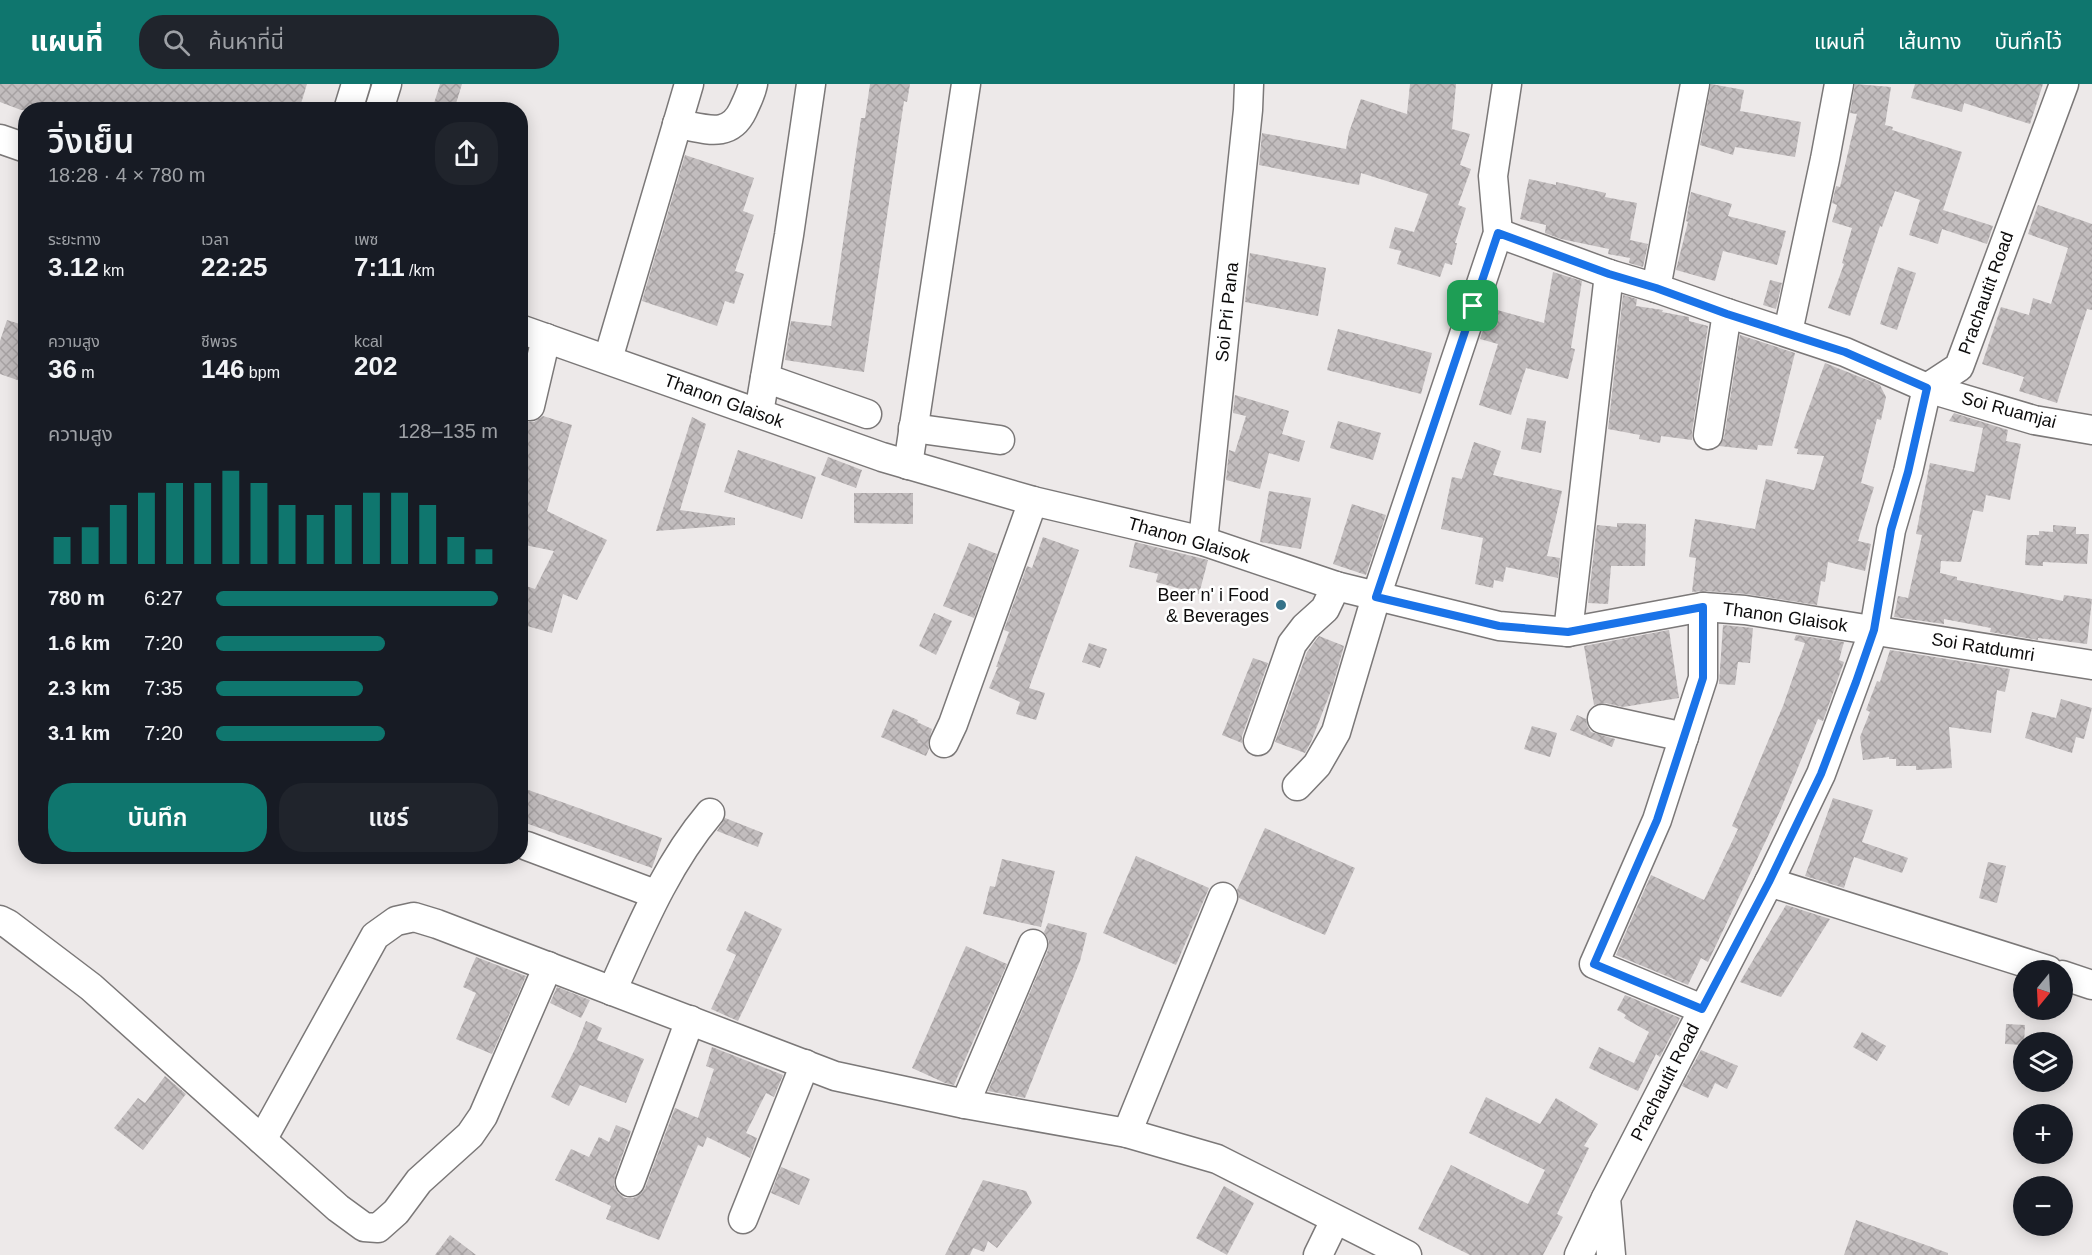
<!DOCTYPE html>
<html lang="th">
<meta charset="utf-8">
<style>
:root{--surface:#171b24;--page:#20242c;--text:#f1f3f6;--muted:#9ea1a6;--accent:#0f766e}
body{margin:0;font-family:Helvetica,"Noto Sans Thai",sans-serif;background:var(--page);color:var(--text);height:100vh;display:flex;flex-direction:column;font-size:22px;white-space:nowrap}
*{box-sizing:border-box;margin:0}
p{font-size:20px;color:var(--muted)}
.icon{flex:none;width:33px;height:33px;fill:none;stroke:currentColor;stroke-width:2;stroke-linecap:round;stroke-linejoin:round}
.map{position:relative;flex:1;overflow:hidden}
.sheet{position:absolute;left:18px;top:18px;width:510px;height:762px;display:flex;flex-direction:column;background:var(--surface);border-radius:24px;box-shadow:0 3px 15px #0003}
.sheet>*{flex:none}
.needle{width:39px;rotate:198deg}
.tools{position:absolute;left:2013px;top:876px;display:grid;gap:12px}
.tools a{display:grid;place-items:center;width:60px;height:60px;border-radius:50%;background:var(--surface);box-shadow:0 3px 15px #0003;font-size:30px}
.pin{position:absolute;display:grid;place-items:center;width:51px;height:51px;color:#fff;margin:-26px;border-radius:12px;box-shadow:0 3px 9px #0006}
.round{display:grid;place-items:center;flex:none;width:63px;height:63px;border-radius:24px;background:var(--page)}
.overview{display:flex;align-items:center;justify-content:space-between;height:102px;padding:0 30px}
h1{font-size:33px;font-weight:600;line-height:45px}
.metrics{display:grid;grid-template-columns:repeat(3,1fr);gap:9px;height:102px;padding:6px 30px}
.metrics div{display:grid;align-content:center}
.metrics b{font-size:26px;font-weight:600}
.metrics small{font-size:16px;font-weight:400}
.metrics p{font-size:16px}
.chart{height:168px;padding:12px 30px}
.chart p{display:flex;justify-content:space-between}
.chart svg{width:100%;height:108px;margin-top:6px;stroke:var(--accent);stroke-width:6}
.action{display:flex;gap:12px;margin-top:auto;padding:12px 30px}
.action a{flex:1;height:69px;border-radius:24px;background:var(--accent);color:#fff;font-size:24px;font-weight:600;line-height:69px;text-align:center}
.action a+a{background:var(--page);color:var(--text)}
ul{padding:0 30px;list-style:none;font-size:20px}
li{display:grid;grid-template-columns:96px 72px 1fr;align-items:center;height:45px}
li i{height:15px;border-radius:8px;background:var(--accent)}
header{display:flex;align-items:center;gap:36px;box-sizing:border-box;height:84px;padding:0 30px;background:var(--accent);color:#fff}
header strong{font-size:28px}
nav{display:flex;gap:33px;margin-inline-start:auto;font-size:21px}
.search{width:420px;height:54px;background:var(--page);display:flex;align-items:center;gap:15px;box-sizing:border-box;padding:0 21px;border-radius:24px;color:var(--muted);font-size:22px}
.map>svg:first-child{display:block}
.building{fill:url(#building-cross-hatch)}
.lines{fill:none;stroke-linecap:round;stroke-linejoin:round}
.minor-casing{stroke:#7b7878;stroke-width:31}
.minor{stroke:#fff;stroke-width:28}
.route-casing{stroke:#fff;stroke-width:12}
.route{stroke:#1a73e8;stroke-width:8}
.poi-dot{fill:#357289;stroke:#fff;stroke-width:2}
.labels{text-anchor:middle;stroke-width:5;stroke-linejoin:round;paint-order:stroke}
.street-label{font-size:18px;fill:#0d0c0c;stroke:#fff}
.poi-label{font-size:18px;fill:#0d0c0c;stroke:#fff;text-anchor:end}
</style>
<header>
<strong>แผนที่</strong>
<div class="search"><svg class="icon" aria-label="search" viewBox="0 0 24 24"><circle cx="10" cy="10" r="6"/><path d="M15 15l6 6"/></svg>ค้นหาที่นี่</div>
<nav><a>แผนที่</a><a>เส้นทาง</a><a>บันทึกไว้</a></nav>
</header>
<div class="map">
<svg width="2092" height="1171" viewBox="0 0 2092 1171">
<defs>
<pattern id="building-cross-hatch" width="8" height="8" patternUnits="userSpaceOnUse" patternTransform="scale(1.5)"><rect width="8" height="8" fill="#c2bdbe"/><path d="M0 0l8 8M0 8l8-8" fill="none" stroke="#a6a1a2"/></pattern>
</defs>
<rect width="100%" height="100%" fill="#ede9e9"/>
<!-- building -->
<g class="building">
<path d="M 0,0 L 307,0 L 299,26 L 21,26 L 0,18 Z"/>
<path d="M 440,0 L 462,0 L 454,26 L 432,26 Z"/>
<path d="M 870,0 L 910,0 L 907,18 L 904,17 L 864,288 L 785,276 L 791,237 L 831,242 L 861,34 L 865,34 Z"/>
<path d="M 1410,0 L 1456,0 L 1452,45 L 1470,50 L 1460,81 L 1471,85 L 1458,121 L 1466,124 L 1455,159 L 1457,159 L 1452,181 L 1445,179 L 1440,193 L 1397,180 L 1401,167 L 1389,164 L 1395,143 L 1414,148 L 1428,110 L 1361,89 L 1359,101 L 1259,81 L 1262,49 L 1346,65 L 1349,48 L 1361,15 L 1407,30 Z"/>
<path d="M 1711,0 L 1744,6 L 1740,27 L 1801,38 L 1795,73 L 1735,63 L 1733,71 L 1700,61 Z"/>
<path d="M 1855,0 L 1891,3 L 1885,41 L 1893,43 L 1892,46 L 1962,68 L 1943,126 L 1993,142 L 1987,160 L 1942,145 L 1938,160 L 1909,151 L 1920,116 L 1895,107 L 1882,143 L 1880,142 L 1850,232 L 1828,224 L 1844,180 L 1842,179 L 1852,144 L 1832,138 L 1837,121 L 1832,119 L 1836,102 L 1840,103 L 1857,30 L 1850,29 Z"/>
<path d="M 1915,0 L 2043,0 L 2030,40 L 1964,19 L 1962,28 L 1911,14 Z"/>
<path d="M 685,71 L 754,94 L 743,127 L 754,131 L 735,187 L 744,190 L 734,220 L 725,217 L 717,242 L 642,217 Z"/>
<path d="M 1529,95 L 1556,101 L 1556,98 L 1606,109 L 1605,113 L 1637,119 L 1630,156 L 1648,160 L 1643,183 L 1629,179 L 1630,174 L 1608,170 L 1609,165 L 1561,155 L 1545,149 L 1546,141 L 1520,135 Z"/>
<path d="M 1691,108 L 1732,120 L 1728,132 L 1786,147 L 1777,181 L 1723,167 L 1715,197 L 1676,186 L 1688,138 L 1686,137 Z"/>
<path d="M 2038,121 L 2092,140 L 2092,226 L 2087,225 L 2057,319 L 2019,307 L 2024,293 L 1982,280 L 2001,223 L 2029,231 L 2033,214 L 2051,220 L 2068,164 L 2028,150 Z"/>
<path d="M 1250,169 L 1326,184 L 1318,232 L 1245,218 Z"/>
<path d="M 1898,183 L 1916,189 L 1897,246 L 1880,240 Z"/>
<path d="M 1553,188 L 1582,197 L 1571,264 L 1575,265 L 1568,295 L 1526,284 L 1511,331 L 1479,321 L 1498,260 L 1480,255 L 1490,224 L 1544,239 Z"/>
<path d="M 1770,196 L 1782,199 L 1776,225 L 1763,221 Z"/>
<path d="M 1623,211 L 1637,215 L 1636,222 L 1663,226 L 1662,228 L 1689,233 L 1689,237 L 1708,242 L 1692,348 L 1692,356 L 1661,352 L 1660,359 L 1639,355 L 1640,351 L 1608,345 Z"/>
<path d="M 7,236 L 26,242 L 26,299 L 0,290 L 0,257 Z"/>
<path d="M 1338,245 L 1432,269 L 1421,310 L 1327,286 Z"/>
<path d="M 1740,251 L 1795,269 L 1772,362 L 1758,361 L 1757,366 L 1719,362 L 1724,354 Z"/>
<path d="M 1825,279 L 1880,301 L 1886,313 L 1881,336 L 1877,335 L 1861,399 L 1874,403 L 1858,457 L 1871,460 L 1865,487 L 1828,478 L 1825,498 L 1821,497 L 1817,521 L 1746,510 L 1704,507 L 1692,508 L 1696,474 L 1689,473 L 1695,435 L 1755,445 L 1766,395 L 1814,406 L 1824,372 L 1797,370 L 1798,365 L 1794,364 Z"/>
<path d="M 1235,311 L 1289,327 L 1282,350 L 1305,357 L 1299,378 L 1269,369 L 1260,405 L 1226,396 L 1229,366 L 1235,368 L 1246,332 L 1233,329 Z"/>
<path d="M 1954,329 L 2008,346 L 2006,357 L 2021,360 L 2010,416 L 1986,411 L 1983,428 L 1973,426 L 1961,478 L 1941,477 L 1940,489 L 1957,493 L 1957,496 L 2063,517 L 2064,511 L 2092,515 L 2087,560 L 2038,554 L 2038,556 L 1990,548 L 1991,544 L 1944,535 L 1944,540 L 1894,533 L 1898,512 L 1908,514 L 1922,451 L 1916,450 L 1930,379 L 1974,388 L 1983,344 L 1949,337 Z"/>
<path d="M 543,332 L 572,341 L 547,427 L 607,456 L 577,516 L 563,510 L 552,549 L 520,540 L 520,500 L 535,505 L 554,467 L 520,460 L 520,335 L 527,338 L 534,338 Z"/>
<path d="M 692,333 L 706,340 L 680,426 L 735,434 L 735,441 L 656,447 Z"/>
<path d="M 1527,334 L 1546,337 L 1541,369 L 1521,365 Z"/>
<path d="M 1338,337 L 1381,349 L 1373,376 L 1330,364 Z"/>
<path d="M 1474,358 L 1501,367 L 1493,391 L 1562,407 L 1547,472 L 1560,474 L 1558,494 L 1506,483 L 1503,498 L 1494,496 L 1493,504 L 1475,500 L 1483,454 L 1441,445 L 1452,393 L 1462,395 Z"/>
<path d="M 738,366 L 816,393 L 802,435 L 724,408 Z"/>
<path d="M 828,373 L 862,386 L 856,404 L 821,391 Z"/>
<path d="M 1269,407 L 1311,414 L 1301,465 L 1260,458 Z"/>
<path d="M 854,409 L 913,409 L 913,440 L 854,439 Z"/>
<path d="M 1352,420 L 1386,431 L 1366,491 L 1333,480 Z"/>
<path d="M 1617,439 L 1646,440 L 1645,482 L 1611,482 L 1608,520 L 1588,519 L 1597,441 L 1617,443 Z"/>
<path d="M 2053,441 L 2076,443 L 2076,450 L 2089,450 L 2087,480 L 2043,478 L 2043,482 L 2025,481 L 2027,451 L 2039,451 L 2039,447 L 2053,448 Z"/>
<path d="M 1043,453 L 1079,466 L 1029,604 L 1045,609 L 1036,636 L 1016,630 L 1020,618 L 989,604 L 998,583 L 996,583 L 1009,548 L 1004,546 L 1027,482 L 1032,484 Z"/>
<path d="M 1135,458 L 1208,476 L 1199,510 L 1156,498 L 1158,490 L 1129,483 Z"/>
<path d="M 969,459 L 997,470 L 974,534 L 943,522 Z"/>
<path d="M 934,529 L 952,537 L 936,571 L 919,562 Z"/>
<path d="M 1723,541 L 1753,544 L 1750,579 L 1738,578 L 1735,601 L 1719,600 Z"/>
<path d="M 1669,546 L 1679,614 L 1623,623 L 1605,619 L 1594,621 L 1584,562 Z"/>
<path d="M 1796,551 L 1844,558 L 1839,576 L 1844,578 L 1823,637 L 1818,635 L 1780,727 L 1708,878 L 1701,874 L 1688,901 L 1616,871 L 1651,791 L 1704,816 L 1738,745 L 1732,742 L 1783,622 L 1805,559 L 1794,556 Z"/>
<path d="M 1319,552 L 1344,562 L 1332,604 L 1311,658 L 1305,669 L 1275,658 L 1307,568 Z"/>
<path d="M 1089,559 L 1107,565 L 1100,584 L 1082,578 Z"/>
<path d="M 1890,566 L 2010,585 L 2005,608 L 1997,606 L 1991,649 L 1949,643 L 1952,684 L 1916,686 L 1916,682 L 1896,682 L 1896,675 L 1889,675 L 1889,673 L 1863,676 L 1860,653 L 1870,628 L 1866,626 L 1877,597 L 1880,598 Z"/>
<path d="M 1253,574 L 1268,579 L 1242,652 L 1242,659 L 1222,651 Z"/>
<path d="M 2061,615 L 2092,624 L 2084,655 L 2076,653 L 2072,669 L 2025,654 L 2032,628 L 2056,634 Z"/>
<path d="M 893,625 L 918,636 L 917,638 L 932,645 L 928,660 L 929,665 L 926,672 L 881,653 Z"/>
<path d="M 1577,631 L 1586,635 L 1587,641 L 1591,648 L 1615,655 L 1612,663 L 1570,646 Z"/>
<path d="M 1532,642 L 1557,649 L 1550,673 L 1524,665 Z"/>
<path d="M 520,703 L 662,754 L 652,784 L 520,737 Z"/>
<path d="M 1833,714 L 1873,726 L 1862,758 L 1908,774 L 1902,789 L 1854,773 L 1844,804 L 1805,792 Z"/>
<path d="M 725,734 L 763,749 L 758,763 L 717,747 Z"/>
<path d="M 1265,744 L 1355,784 L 1325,851 L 1239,814 L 1237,806 Z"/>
<path d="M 1136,772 L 1209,804 L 1176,881 L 1103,849 Z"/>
<path d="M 1002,775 L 1055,787 L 1041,843 L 983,830 L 990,802 L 995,803 Z"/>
<path d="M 1988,778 L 2006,782 L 1997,819 L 1979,814 Z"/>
<path d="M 1786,821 L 1830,835 L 1781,913 L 1740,898 Z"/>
<path d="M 745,827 L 782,845 L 738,937 L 711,925 L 736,871 L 726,866 Z"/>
<path d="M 1048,839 L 1087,849 L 1080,877 L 1025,1014 L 988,1007 L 1048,866 L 1049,857 L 1044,848 Z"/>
<path d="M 966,862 L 1007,880 L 954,1001 L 945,999 L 912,984 Z"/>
<path d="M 476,873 L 526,892 L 492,970 L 456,955 L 476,909 L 463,903 Z"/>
<path d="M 557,903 L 590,916 L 581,934 L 550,919 Z"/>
<path d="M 1625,911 L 1680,934 L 1660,973 L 1656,970 L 1638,1007 L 1589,984 L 1599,963 L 1634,979 L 1649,948 L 1624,934 L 1626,931 L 1617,926 Z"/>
<path d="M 586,937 L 602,944 L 597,956 L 644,975 L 626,1019 L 580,1001 L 569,1022 L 551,1013 L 576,963 Z"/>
<path d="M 2006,940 L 2025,941 L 2024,961 L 2005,960 Z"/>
<path d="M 1862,948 L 1886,962 L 1877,977 L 1853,963 Z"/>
<path d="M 712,963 L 783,991 L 774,1013 L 766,1009 L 746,1049 L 757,1054 L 750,1074 L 707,1053 L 703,1063 L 698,1061 L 659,1156 L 606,1135 L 611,1122 L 555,1096 L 571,1065 L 589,1073 L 599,1053 L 609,1058 L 616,1041 L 631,1047 L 615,1092 L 614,1101 L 618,1109 L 625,1114 L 633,1114 L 641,1110 L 645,1104 L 675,1024 L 698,1034 L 714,985 L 706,982 Z"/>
<path d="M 1701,966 L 1738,982 L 1727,1005 L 1715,999 L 1708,1014 L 1682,1002 Z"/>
<path d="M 165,992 L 186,1010 L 143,1066 L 114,1044 L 138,1014 L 145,1019 Z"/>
<path d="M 1486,1013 L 1540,1040 L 1556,1014 L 1598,1040 L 1584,1062 L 1589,1064 L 1557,1130 L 1563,1133 L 1543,1171 L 1470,1171 L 1418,1145 L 1451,1081 L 1528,1120 L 1545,1086 L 1469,1049 Z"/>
<path d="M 781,1083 L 810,1095 L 799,1121 L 771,1109 Z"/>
<path d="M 983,1096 L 1026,1107 L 1032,1119 L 997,1164 L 988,1157 L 984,1168 L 973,1164 L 970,1171 L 945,1171 Z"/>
<path d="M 1224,1102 L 1254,1119 L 1227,1171 L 1196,1154 Z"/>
<path d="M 1856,1136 L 1948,1169 L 1948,1171 L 1844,1171 Z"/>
<path d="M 450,1151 L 476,1171 L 435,1171 Z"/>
</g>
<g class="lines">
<!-- minor casing -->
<g class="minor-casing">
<g id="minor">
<path d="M 348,26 L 356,0"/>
<path d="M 379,26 L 387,0"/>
<path d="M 677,40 C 704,44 729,56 743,26 C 747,17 751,10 753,0"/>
<path d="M 0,55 L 26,64"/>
<path d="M 1498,149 L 1609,190 L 1656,204 L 1727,229 L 1845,268 L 1927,304 L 2034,336 L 2092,346"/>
<path d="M 1656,204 L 1695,0"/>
<path d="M 520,245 L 882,373 L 1033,417 L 1203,457 L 1336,502 L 1499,542 L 1568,548 L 1703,523 L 1745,526 L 2092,581"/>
<path d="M 1788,248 L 1825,75 L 1839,0"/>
<path d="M 608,275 L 689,0"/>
<path d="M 765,294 L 867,330"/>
<path d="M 530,322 L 546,254"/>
<path d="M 759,329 L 789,151 L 811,0"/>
<path d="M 913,344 L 1000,356"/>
<path d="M 1708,351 L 1727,229"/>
<path d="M 908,381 L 966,0"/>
<path d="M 1203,457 L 1248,26 L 1249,0"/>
<path d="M 1568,548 L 1609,190"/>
<path d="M 1602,635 L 1684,653"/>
<path d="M 1258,657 L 1292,560 L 1305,543 L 1325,525 L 1336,502"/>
<path d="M 944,659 L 953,640 L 1033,417"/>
<path d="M 1297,702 L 1317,681 L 1336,648 L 1376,513 L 1498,149 L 1493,92 L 1507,0"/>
<path d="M 527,762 L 655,810"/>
<path d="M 1769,798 L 2048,886"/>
<path d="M 0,836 L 8,840 L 91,903 L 338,1124 L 364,1143 L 378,1144 L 396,1128 L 419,1097 L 470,1051 L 483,1032 L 548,882"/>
<path d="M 2062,891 L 2092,901"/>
<path d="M 612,907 C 640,845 666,781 710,729"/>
<path d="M 1702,925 L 1594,880 L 1657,736 L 1703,594 L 1703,523"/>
<path d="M 965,1020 L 1033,860"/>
<path d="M 1127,1049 L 1223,813"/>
<path d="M 262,1056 L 375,852 L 396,837 L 414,833 L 437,840 L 835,992 L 965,1020 L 1127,1049 L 1217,1075 L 1407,1171"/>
<path d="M 630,1098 L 690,936"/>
<path d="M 743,1135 L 805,980"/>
<path d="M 1318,1171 L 1335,1136"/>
<path d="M 1579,1171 L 1605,1116"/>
<path d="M 1611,1171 L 1606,1114 L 1769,798 L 1821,690 L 1874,546 L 1891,446 L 1908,388 L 1927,304 L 1959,283 L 2064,0"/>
</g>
</g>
<!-- minor -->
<use href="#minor" class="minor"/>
</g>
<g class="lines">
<!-- route casing -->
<g class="route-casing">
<path id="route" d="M 1498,149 L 1609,190 L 1656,204 L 1727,230 L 1845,268 L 1927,304 L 1908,388 L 1891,446 L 1874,546 L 1856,598 L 1821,690 L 1769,798 L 1702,925 L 1594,880 L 1657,736 L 1703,594 L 1703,523 L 1568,548 L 1499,542 L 1376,513 Z"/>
</g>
<!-- route -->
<use href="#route" class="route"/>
</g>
<!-- markers -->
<circle class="poi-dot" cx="1281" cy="521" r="6"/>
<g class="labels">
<!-- street labels -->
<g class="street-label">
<text transform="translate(1986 209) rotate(-70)" y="6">Prachautit Road</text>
<text transform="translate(1227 228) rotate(-84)" y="6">Soi Pri Pana</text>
<text transform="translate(724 317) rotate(20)" y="6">Thanon Glaisok</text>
<text transform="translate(2009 326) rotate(15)" y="6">Soi Ruamjai</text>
<text transform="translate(1189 456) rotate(16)" y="6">Thanon Glaisok</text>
<text transform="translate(1785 533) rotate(8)" y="6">Thanon Glaisok</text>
<text transform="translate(1983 563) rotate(9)" y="6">Soi Ratdumri</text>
<text transform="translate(1665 998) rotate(-63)" y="6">Prachautit Road</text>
</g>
<!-- poi labels -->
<g class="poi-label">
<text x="1269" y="517">Beer n' i Food<tspan x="1269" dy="21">&amp; Beverages</tspan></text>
</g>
</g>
</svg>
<div class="tools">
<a><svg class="needle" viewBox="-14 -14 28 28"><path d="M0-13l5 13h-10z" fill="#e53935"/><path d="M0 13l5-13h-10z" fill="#9ea1a6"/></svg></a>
<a><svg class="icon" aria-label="layers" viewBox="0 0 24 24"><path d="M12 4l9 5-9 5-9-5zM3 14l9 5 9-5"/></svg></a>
<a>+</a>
<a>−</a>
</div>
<div class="pin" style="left:1473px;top:222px;background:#1e9e55"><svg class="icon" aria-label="arrive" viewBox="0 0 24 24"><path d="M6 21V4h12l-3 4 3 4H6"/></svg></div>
<section class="sheet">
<div class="overview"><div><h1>วิ่งเย็น</h1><p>18:28 · 4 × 780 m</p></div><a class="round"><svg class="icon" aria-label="share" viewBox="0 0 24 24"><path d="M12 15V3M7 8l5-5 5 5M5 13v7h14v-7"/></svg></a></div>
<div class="metrics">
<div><p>ระยะทาง</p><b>3.12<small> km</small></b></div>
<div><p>เวลา</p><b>22:25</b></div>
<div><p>เพซ</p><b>7:11<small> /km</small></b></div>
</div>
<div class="metrics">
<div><p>ความสูง</p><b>36<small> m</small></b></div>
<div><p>ชีพจร</p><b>146<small> bpm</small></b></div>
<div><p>kcal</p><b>202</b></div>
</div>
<div class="chart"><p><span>ความสูง</span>128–135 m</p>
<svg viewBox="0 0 160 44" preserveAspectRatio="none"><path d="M5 44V33M15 44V29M25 44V20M35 44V15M45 44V11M55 44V11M65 44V6M75 44V11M85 44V20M95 44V24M105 44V20M115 44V15M125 44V15M135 44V20M145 44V33M155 44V38"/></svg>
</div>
<ul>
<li><b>780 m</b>6:27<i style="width:100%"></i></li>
<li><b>1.6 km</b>7:20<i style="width:60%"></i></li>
<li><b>2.3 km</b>7:35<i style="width:52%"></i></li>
<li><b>3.1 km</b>7:20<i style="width:60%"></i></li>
</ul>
<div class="action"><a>บันทึก</a><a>แชร์</a></div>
</section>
</div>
